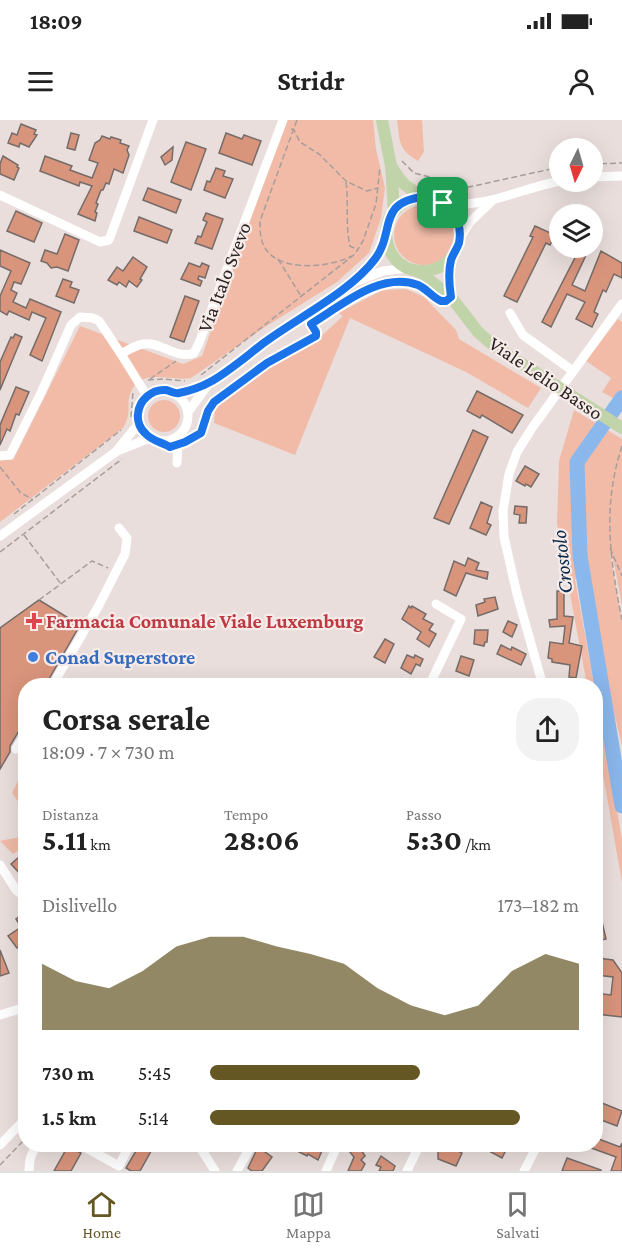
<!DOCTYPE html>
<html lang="it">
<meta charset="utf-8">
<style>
:root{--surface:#fff;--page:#f2f2f2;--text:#222;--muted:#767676;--line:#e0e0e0;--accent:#655724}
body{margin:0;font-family:"Crimson Pro",serif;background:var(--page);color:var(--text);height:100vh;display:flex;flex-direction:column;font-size:22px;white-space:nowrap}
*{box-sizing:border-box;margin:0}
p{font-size:20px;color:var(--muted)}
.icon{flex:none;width:33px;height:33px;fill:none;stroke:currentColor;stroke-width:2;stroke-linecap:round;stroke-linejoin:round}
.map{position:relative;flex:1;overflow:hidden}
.side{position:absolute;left:18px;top:558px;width:585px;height:474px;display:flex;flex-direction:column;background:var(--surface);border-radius:24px;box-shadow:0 6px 24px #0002}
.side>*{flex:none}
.needle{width:39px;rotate:185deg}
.fabs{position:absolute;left:549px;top:18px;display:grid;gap:12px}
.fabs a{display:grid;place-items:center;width:54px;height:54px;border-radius:50%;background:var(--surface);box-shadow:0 6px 24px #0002;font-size:30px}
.pin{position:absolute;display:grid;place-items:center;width:51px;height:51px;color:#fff;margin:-26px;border-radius:12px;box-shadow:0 3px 9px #0006}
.round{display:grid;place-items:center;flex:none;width:63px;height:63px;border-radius:24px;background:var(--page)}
.headline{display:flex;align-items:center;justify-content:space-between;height:102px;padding:0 24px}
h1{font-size:33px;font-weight:700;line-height:45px}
.metrics{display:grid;grid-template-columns:repeat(3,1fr);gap:9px;height:102px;padding:6px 24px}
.metrics div{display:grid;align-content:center}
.metrics b{font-size:30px;font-weight:700}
.metrics small{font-size:16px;font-weight:400}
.metrics p{font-size:16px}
.chart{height:168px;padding:12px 24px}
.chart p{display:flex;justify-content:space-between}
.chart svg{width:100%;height:108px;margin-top:6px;fill:var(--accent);opacity:.7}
ul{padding:0 24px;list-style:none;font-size:20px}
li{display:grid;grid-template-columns:96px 72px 1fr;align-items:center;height:45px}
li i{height:15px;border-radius:8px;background:var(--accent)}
.status{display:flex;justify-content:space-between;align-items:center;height:42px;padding:0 30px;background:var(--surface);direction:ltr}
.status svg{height:16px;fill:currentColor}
header{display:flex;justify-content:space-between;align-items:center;height:78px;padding:0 24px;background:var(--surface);font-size:27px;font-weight:700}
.menu{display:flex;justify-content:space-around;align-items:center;height:84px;border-top:2px solid var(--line);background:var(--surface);font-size:16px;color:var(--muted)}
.menu a{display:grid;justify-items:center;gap:3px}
.menu .active{color:var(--accent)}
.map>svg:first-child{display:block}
.green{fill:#f1bba8}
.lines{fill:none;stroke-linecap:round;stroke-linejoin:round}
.river{stroke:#8ab7ec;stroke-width:15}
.building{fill:#d9947c;stroke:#756c69;stroke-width:1.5}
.path{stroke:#a79e9c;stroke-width:1.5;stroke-dasharray:6 3;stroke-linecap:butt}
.minor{stroke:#fff;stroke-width:9}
.major{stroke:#c1d3a8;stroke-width:12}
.route-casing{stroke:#fff;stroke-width:12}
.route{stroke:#1a73e8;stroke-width:8}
.health-dot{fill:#e0444e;stroke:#f6ebe8;stroke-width:2}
.shop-dot{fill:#3f7fe0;stroke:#f6ebe8;stroke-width:2}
.labels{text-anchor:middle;stroke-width:4.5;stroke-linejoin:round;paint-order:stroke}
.street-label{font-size:20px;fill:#282423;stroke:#f6ebe8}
.health-label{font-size:20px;font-weight:bold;fill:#be3a42;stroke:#f6ebe8;text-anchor:start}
.shop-label{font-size:20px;font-weight:bold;fill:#366cbe;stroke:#f6ebe8;text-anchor:start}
.water-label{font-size:21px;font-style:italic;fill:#0b2a4c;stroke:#f6ebe8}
</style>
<div class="status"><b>18:09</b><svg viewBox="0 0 49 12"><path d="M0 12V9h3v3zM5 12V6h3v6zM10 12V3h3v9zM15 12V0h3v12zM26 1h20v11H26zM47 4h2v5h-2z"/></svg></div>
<header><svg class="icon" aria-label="menu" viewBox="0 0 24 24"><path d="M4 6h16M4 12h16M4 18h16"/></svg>Stridr<svg class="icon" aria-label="person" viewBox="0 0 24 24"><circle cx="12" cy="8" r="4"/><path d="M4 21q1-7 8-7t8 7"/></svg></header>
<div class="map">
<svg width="622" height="1051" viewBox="0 0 622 1051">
<rect width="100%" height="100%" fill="#e9dedb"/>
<!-- green -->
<g class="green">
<path d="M 286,0 L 373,0 L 376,29 L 385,68 L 381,98 L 369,133 L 337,162 L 265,207 L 191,258 C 172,262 141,247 131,272 C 125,285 133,291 123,308 L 0,402 L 0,340 L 13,340 L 80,206 L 183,244 L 202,236 Z"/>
<path d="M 397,0 L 422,0 L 424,32 L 418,41 C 398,29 400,22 397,0 Z"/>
<circle cx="424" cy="115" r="30"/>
<path d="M 406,169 L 424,177 L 456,210 L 459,219 L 541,268 L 528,288 L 466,252 L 350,198 L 295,335 L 214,303 L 215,286 L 268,248 L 318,219 L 343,196 L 338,193 L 383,170 Z"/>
<path d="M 618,199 L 622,202 L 622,283 L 602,272 L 611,258 L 586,241 Z"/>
<circle cx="164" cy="296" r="16"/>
<path d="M 574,290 L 622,319 L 622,486 L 614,443 L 610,434 L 622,500 L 622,626 L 606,560 L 587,457 L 575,459 L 594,565 L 587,565 L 557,404 L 559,341 Z"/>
<path d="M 596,571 L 622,719 L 622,762 L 596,615 Z"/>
<path d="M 25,647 L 25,691 L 12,673 Z"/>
<path d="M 25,713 L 25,726 L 13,734 L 0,721 L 20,717 Z"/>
</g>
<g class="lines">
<!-- river -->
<path class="river" d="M 622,278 L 577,342 L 580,436 L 622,686"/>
</g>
<!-- building -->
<g class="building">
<path d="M 21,4 L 36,10 L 34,14 L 37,15 L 29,27 L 20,23 L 19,27 L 8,23 L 12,13 L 17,15 Z"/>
<path d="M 71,13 L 79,15 L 75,30 L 67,28 Z"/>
<path d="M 226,13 L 242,19 L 244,15 L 261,21 L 252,45 L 219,33 Z"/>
<path d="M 102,16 L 110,19 L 111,17 L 121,20 L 120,23 L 129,26 L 127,30 L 129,35 L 123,53 L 114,49 L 109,64 L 106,63 L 103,70 L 101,70 L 96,83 L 98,84 L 95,92 L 97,93 L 95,101 L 78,94 L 92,66 L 80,62 L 79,66 L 40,51 L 45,36 L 72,46 L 70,50 L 92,58 L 98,43 L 89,40 L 95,23 L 100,20 Z"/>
<path d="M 186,22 L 206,29 L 191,70 L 171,62 Z"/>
<path d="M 173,27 L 172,40 L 165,45 L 161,37 Z"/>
<path d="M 3,36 L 18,45 L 17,47 L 19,48 L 14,60 L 0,54 L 0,44 Z"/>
<path d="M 216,48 L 225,51 L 223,56 L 233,59 L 225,78 L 204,70 L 207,61 L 210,62 Z"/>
<path d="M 148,68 L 181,80 L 176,93 L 143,80 Z"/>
<path d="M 16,91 L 42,103 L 34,122 L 7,111 Z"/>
<path d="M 206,93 L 223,99 L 212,129 L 195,123 L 198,116 L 201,117 L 204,109 L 207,102 L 203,100 Z"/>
<path d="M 139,97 L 172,110 L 167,123 L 134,111 Z"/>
<path d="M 535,106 L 555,115 L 550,125 L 546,123 L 517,182 L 504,176 L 533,117 L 530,116 Z"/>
<path d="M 65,114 L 79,120 L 68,151 L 57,147 L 51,148 L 47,143 L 41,141 L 45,130 L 57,134 Z"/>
<path d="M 580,128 L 588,131 L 572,165 L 585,171 L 601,131 L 622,143 L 622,158 L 614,154 L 606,172 L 603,170 L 594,192 L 598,194 L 592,207 L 576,199 L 585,182 L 567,174 L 551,207 L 542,202 Z"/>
<path d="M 0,130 L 30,143 L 21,164 L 14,162 L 11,170 L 17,173 L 13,182 L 26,188 L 30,179 L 61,192 L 42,241 L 30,235 L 46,198 L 32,192 L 29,200 L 9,191 L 7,195 L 0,191 L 0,176 L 11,151 L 0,146 Z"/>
<path d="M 133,137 L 147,147 L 140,159 L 142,160 L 137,167 L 129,161 L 126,167 L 119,162 L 117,165 L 108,160 L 117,147 L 123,151 Z"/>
<path d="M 189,143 L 200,147 L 202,143 L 209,146 L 205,158 L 199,156 L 198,159 L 202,161 L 200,166 L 181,159 Z"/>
<path d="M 63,159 L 72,162 L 70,167 L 79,170 L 74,183 L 56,176 Z"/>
<path d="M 185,176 L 199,181 L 184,222 L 170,217 Z"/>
<path d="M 15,214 L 22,217 L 0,270 L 0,242 L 11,217 L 13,218 Z"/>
<path d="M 16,267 L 29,272 L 19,295 L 16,294 L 10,311 L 7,309 L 0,325 L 0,305 Z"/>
<path d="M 477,271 L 523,295 L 512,313 L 482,295 L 480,298 L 467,291 Z"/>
<path d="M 473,310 L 488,317 L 449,404 L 434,398 Z"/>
<path d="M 525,346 L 539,354 L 531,367 L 526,364 L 525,366 L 516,361 Z"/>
<path d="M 481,382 L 492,387 L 487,403 L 491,405 L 486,415 L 470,408 Z"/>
<path d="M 515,386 L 527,387 L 526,403 L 519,403 L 520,395 L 514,394 Z"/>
<path d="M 468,438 L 479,443 L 476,450 L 488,452 L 487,459 L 466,453 L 456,476 L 444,470 L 454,441 L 465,446 Z"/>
<path d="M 557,471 L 564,471 L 564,496 L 573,497 L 569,523 L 582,526 L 576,558 L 569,557 L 570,545 L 552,542 L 552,539 L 548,538 L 550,522 L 563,524 L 565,506 L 550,507 L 549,500 L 557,499 Z"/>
<path d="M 495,477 L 498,489 L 478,496 L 476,485 L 485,482 L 484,479 Z"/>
<path d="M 39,480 L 80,505 L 45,566 L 26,566 L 26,605 L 20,609 L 10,626 L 10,632 L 0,649 L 0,508 Z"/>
<path d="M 409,486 L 411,488 L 412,486 L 426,494 L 423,499 L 433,504 L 429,510 L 436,514 L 429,527 L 417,519 L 421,512 L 402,499 Z"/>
<path d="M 508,501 L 517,505 L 512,517 L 503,512 Z"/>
<path d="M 475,510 L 488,510 L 487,522 L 485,522 L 484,526 L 474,524 Z"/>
<path d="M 385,519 L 394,524 L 385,543 L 374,537 Z"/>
<path d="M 501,525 L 511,530 L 512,527 L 526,534 L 521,545 L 497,534 Z"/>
<path d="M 407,535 L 414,538 L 415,535 L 423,539 L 420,546 L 416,544 L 411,554 L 401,548 Z"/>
<path d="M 461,536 L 474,540 L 469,556 L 456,551 Z"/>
<path d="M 26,731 L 26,760 L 11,744 Z"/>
<path d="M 596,789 L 599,789 L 606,819 L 596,821 Z"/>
<path d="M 26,792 L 26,822 L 17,828 L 8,816 L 21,807 L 16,799 Z"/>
<path d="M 0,830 L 9,853 L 0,856 Z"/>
<path d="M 598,838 L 613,840 L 622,853 L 622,897 L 596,894 L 596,873 L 611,875 L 613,857 L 596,855 Z"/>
<path d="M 602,983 L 622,991 L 617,1006 L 596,998 Z"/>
<path d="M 596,1018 L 620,1027 L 622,1023 L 622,1051 L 611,1051 L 616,1037 L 583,1025 L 596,1024 Z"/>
<path d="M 140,1024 L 155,1024 L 140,1051 L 131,1051 L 126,1048 Z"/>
<path d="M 303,1024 L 313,1027 L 315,1024 L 325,1024 L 318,1040 L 308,1034 L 307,1036 L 299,1032 Z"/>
<path d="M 476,1024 L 509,1024 L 502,1038 Z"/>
<path d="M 358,1025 L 365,1036 L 361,1040 L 365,1044 L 361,1051 L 348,1051 L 354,1037 L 350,1032 Z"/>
<path d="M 446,1025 L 462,1033 L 456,1046 L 438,1039 L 438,1030 Z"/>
<path d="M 68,1026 L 81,1033 L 71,1051 L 54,1051 Z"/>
<path d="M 258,1027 L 272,1037 L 262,1051 L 252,1051 L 248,1048 Z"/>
<path d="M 381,1036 L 395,1046 L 393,1051 L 379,1051 L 381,1047 L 376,1045 Z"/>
<path d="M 567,1038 L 601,1050 L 601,1051 L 562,1051 Z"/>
</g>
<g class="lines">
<!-- path -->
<g class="path">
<path d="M 297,0 L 260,101 C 260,112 260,123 268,132 C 285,152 331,147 352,136"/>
<path d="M 291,9 L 294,10 L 300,22 L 319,34 L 346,61 L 367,71 L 378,68"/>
<path d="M 402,41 L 414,53 L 469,67 L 560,47"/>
<path d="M 592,44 L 622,43"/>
<path d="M 346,62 C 349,84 345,105 350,126 L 358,130"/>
<path d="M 278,139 L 301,176"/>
<path d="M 201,255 L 355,134 L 363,121 L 376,84 L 380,47"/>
<path d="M 150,259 L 176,241"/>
<path d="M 148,260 L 163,259 L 185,261"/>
<path d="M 131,297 L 133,272"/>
<path d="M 190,320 L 201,313 L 208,291 L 214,282 L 267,243 L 316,216 L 316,212 L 311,204 C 340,186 387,147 422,168"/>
<path d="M 156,325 L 168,327"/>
<path d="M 622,326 C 602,387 610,439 622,500"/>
<path d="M 0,347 L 20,372 L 33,380"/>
<path d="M 14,394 L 121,310"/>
<path d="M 24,415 L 61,464"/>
<path d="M 610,428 L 622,456"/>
<path d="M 0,432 L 122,339"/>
<path d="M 39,480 L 92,441 L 108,448"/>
<path d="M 0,1045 L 26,1018"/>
</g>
<!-- minor -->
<g class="minor">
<path d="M 592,57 L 622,56"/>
<path d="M 0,75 L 100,122 L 109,120 L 153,0"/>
<path d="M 443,83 C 485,89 519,69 560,61"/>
<path d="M 460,118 L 470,102 L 492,81"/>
<path d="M 355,162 L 383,151 L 408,148"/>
<path d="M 510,193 L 523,215 L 573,251"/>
<path d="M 121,234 L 147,276"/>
<circle cx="163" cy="296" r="25"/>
<path d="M 177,274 L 210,262 L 291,203 L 350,164 L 375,138 L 386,117"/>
<path d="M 188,292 L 210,262"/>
<path d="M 118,329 L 139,303"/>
<path d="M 0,336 L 10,335 L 41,273 L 71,205 L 80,197 L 93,198 L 99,201 L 121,234 C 128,230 136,225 143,224 C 161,221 176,240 194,233 L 199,223 L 283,0"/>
<path d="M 177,343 L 178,325 L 182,313"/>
<path d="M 0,416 L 117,331 L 150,318"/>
<path d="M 52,566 L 98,487 L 125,434 L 127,418 L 119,408"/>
<path d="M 429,566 L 461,499 L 436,484"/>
<path d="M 543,566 L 517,474 L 504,417 L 503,391 L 509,354 L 517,332 L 532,308 L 622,184"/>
<path d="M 16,629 L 26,612"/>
<path d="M 0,745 L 16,770 L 26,778"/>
<path d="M 0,895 L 26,887"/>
<path d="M 79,1024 L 119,1046 L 130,1024"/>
<path d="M 198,1024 L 215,1051"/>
<path d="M 0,1025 L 26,998"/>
<path d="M 29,1051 C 29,1040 31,1033 38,1024"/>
<path d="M 237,1051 L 252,1024"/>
<path d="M 326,1051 L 338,1024"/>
<path d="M 407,1051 L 420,1024"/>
<path d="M 524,1051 L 538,1024"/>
</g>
<!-- major -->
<g class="major">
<path d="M 382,0 L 391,46 L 394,90"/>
<path d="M 391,46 C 396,53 400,62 408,67 C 413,71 419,75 424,77 C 437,81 447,82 455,95 C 462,107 461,123 453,135 C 448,143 440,148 431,150 C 380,161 366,81 424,77"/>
<path d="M 418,151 L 451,177 L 478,212 L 494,226 L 622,308"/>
<path d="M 451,177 L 449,159 L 451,137"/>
</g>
</g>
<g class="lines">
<!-- route casing -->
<g class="route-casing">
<path id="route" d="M 424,77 C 446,80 464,98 459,123 C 457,129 453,134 451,140 C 448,152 449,164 451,177 L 446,181 L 441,181 C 432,177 427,169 418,165 C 380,151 341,186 311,204 L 316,212 L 316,216 L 267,243 L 214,282 L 208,291 L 201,313 L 185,322 L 170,327 C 162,322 152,321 146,314 C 140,309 137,301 138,294 C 139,280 152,269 166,270 C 171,271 175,274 179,273 C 189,271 201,267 210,262 C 227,253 249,234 265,222 C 299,197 350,172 375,139 C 395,113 377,81 424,77 Z"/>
</g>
<!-- route -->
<use href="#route" class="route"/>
</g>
<!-- markers -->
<path class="health-dot" d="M31 492h6v6h6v6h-6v6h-6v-6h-6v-6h6z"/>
<circle class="shop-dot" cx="33" cy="537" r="6"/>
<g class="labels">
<!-- street labels -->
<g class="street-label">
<text transform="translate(224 157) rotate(-69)" y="7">Via Italo Svevo</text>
<text transform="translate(546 258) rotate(34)" y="7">Viale Lelio Basso</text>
</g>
<!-- health labels -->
<g class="health-label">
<text x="46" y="508">Farmacia Comunale Viale Luxemburg</text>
</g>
<!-- shop labels -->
<g class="shop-label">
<text x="45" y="544">Conad Superstore</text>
</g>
<!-- water labels -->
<g class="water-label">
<text transform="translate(562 442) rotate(-96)" y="7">Crostolo</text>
</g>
</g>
</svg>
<div class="fabs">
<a><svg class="needle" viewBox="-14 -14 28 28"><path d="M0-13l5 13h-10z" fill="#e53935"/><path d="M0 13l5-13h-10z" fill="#767676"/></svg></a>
<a><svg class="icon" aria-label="layers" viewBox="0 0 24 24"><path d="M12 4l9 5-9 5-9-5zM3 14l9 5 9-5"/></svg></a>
</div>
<div class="pin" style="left:443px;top:83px;background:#1e9e55"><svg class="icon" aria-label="arrive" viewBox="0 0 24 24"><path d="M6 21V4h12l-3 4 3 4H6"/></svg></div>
<section class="side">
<div class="headline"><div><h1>Corsa serale</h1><p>18:09 · 7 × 730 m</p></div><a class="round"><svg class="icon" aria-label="share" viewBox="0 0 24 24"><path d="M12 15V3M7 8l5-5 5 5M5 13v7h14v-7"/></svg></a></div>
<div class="metrics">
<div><p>Distanza</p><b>5.11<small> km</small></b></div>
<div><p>Tempo</p><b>28:06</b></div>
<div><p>Passo</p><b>5:30<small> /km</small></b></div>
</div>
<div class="chart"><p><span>Dislivello</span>173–182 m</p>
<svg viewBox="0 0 160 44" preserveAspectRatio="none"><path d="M0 44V17L10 24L20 27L30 20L40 10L50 6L60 6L70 10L80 13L90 17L100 27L110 34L120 38L130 34L140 20L150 13L160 17V44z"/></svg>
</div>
<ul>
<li><b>730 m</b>5:45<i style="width:57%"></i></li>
<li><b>1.5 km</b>5:14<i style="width:84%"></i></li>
</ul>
</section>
</div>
<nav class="menu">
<a class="active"><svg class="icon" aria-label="home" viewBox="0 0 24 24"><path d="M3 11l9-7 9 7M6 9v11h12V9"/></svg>Home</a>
<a><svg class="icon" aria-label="map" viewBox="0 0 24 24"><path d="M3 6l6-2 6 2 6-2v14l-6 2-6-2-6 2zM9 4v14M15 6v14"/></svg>Mappa</a>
<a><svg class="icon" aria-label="saved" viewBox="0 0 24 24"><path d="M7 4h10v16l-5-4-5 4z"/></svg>Salvati</a>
</nav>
